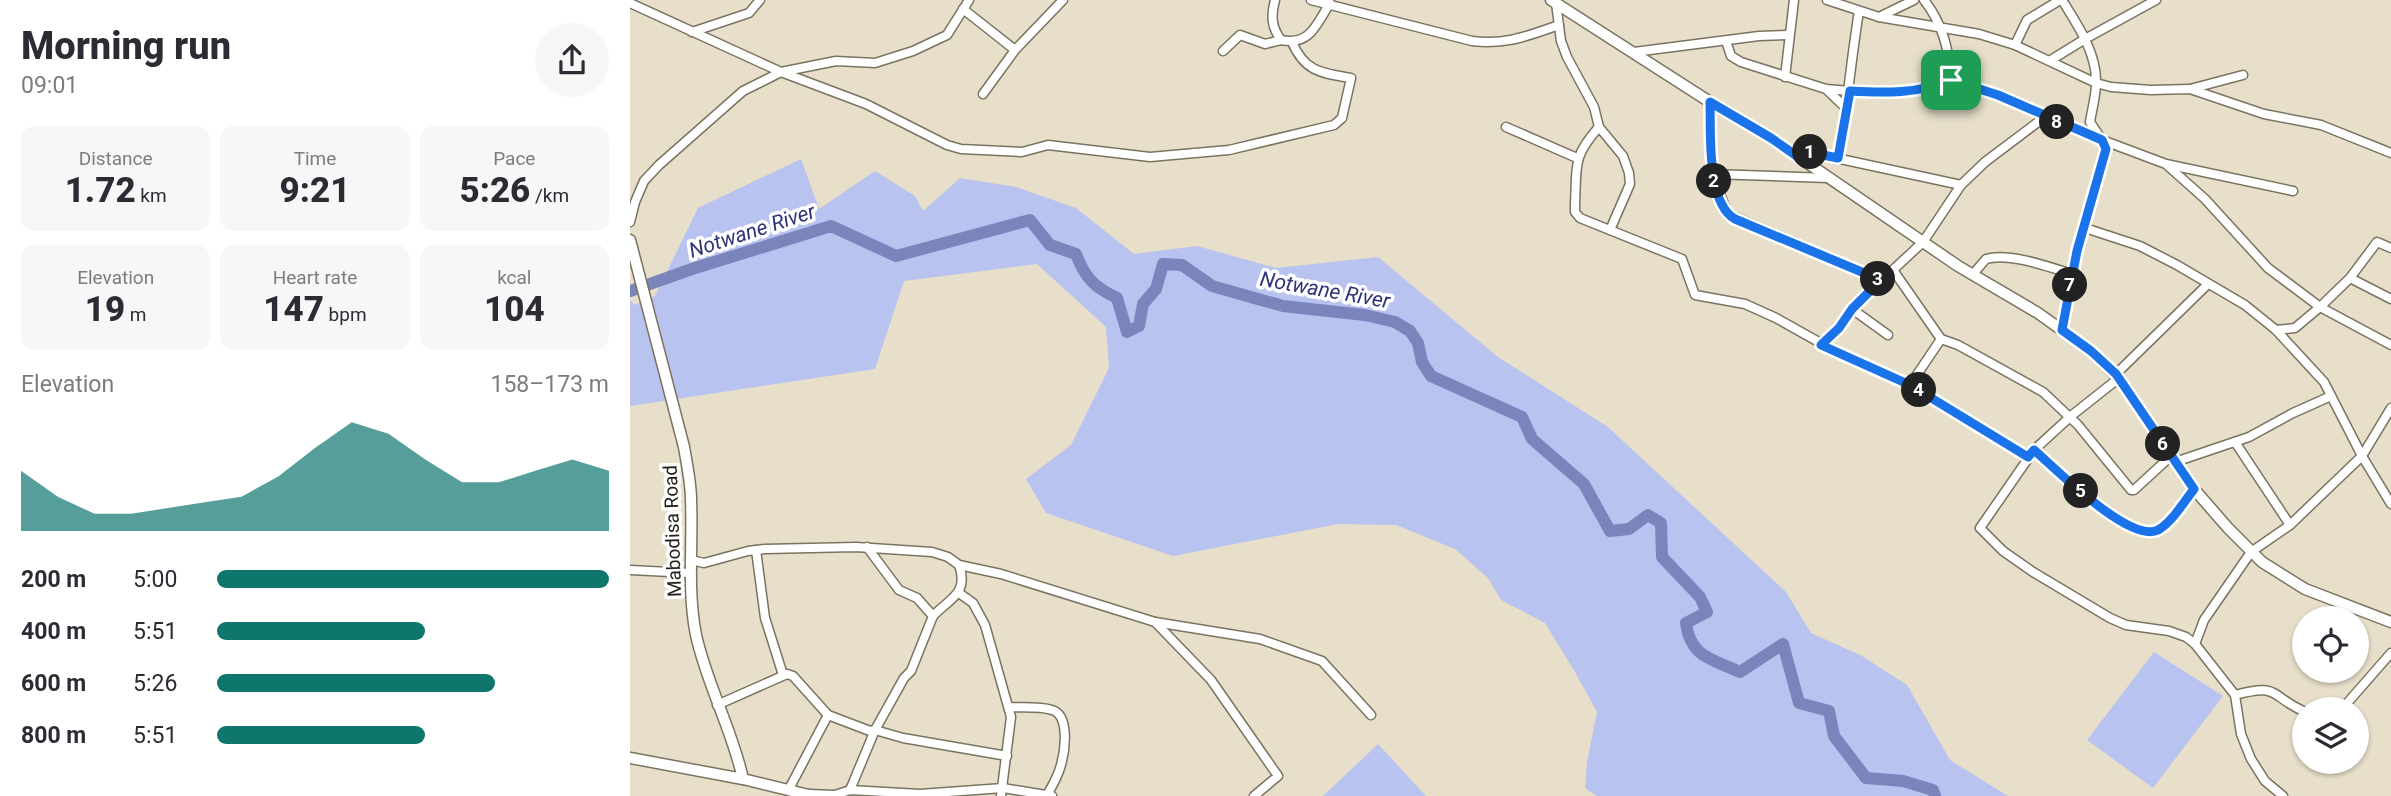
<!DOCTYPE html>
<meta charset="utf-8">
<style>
:root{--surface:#fff;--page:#f7f7f7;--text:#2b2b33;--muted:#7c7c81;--accent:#0f766e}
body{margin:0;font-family:Roboto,sans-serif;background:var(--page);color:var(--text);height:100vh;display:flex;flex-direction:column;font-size:26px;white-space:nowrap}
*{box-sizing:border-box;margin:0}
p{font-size:23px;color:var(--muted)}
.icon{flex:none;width:38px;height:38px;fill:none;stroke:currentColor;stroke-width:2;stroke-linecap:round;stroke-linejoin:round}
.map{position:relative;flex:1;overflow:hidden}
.drawer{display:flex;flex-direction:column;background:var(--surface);width:630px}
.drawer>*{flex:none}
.buttons{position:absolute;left:1662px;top:606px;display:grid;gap:14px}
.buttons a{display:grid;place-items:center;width:77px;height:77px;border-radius:50%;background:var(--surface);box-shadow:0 2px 5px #0004;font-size:35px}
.pin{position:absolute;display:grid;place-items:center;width:60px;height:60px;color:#fff;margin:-30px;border-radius:14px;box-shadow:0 4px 10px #0006}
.km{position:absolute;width:35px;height:35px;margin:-18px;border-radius:50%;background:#222;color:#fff;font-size:19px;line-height:35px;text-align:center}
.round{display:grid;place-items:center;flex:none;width:74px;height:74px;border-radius:37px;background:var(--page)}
.headline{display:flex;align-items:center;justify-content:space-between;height:119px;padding:0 21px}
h1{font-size:38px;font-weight:800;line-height:52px}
.figures{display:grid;grid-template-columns:repeat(3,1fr);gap:10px;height:119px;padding:7px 21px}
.figures div{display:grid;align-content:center;border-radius:14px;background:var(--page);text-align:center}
.figures b{font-size:35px;font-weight:800}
.figures small{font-size:19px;font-weight:400}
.figures p{font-size:19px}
.chart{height:196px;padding:14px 21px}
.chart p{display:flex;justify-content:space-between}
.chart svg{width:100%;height:126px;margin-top:7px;fill:var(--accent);opacity:.7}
ul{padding:0 21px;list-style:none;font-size:23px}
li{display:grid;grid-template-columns:112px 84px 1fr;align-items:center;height:52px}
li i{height:18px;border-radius:9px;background:var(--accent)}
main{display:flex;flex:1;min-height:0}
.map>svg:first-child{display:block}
.green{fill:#b9c3f0}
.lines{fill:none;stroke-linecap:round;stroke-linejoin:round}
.river{stroke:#7a85bc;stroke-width:12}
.minor-casing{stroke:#7a7360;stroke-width:11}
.tertiary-casing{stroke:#7a7360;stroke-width:13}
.minor{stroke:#fff;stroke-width:8}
.tertiary{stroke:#fff;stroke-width:10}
.route-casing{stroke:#fff;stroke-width:14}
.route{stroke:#1a73e8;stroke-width:9}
.labels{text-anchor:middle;stroke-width:7;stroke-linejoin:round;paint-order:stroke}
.street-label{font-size:19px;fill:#232119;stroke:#fff}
.water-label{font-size:21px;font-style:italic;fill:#2e3478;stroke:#fff}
</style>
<main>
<section class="drawer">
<div class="headline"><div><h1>Morning run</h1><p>09:01</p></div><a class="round"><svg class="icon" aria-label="share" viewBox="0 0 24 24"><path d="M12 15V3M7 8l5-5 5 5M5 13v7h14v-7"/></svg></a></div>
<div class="figures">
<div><p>Distance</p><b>1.72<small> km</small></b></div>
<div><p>Time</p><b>9:21</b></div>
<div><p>Pace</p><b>5:26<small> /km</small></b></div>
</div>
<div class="figures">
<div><p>Elevation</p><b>19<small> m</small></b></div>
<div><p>Heart rate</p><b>147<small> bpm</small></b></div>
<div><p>kcal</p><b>104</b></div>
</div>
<div class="chart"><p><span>Elevation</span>158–173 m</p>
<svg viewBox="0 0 160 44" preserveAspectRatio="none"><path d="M0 44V23L10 32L20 38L30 38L40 36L50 34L60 32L70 25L80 15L90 6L100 10L110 19L120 27L130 27L140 23L150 19L160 23V44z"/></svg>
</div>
<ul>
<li><b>200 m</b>5:00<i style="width:100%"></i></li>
<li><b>400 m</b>5:51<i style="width:53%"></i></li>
<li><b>600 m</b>5:26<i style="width:71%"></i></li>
<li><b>800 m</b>5:51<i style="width:53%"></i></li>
</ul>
</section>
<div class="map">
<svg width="1761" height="796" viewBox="0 0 1761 796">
<rect width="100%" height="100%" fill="#e7dfca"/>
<!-- green -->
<g class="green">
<path d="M 171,159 L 189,209 L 245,171 L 285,196 L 293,211 L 330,178 L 386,187 L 446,208 L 504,254 L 567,246 L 646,268 L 748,257 L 868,357 L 978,427 L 1156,592 L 1181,633 L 1232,656 L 1277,685 L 1320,760 L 1378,796 L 967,796 L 955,788 L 957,762 L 967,712 L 945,672 L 915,623 L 871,600 L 858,578 L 825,549 L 766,525 L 708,524 L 543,556 L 416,513 L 396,479 L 441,445 L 479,368 L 476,327 L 407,264 L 274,281 L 245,369 L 0,406 L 0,299 L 4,305 L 25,296 L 68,208 Z"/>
<path d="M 1524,652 L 1593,696 L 1523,788 L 1457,740 Z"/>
<path d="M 748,744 L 796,796 L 693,796 Z"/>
</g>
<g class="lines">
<!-- river -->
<path class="river" d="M 0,291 L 62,269 L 201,226 L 266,256 L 400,220 L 420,245 L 446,254 C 455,278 464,287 487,298 L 497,332 L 509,326 L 513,304 L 526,289 L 533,264 L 552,265 L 582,286 L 653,306 L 735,315 L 765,322 L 780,331 L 788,343 L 792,362 L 801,376 L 892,417 L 902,439 L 954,484 L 980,531 L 999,529 L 1018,515 L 1031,523 L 1032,557 L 1070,597 L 1077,612 L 1056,623 C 1060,657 1082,659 1110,672 L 1153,644 L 1169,703 L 1199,711 L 1204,736 L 1236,778 L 1273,781 L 1303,790 L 1305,796"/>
<!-- minor casing -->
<g class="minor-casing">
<g id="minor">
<path d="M 645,0 C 641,15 641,27 651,40 C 680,46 686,25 700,3"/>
<path d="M 681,0 L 842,41 C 877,45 897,36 929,25"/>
<path d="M 1197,0 L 1249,17 L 1349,34 L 1385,45 L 1466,83 L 1481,87 L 1521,90 L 1560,89 L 1634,114 L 1691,125 L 1761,153"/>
<path d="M 1294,0 C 1313,24 1320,50 1320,80"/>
<path d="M 0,3 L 151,72 L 236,104 L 317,145 L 331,149 L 392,152 L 418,145 L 520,157 L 599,150 L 704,125 L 712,118 L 721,78 C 691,73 675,72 662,42"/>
<path d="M 926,3 L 931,41 L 937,57 L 964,107 L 969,127 L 993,156 L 999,173 L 1000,184 L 980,230"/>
<path d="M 333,9 L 385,50"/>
<path d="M 1249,17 L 1284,0"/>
<path d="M 62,32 L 119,13 L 130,0"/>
<path d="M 1096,41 L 1101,56 L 1111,62 L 1196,89 L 1220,91 L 1272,92 L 1294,89 L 1320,80 L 1368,95 L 1472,140 L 1536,164 L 1663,191"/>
<path d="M 1385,45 L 1397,20 L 1430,0"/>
<path d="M 593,51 L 610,35 L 635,44 L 651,40"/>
<path d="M 1004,52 L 1129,36 L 1159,35"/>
<path d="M 1421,60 L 1455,39 L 1526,0"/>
<path d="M 1155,77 L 1164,0"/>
<path d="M 1196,89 L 1217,109"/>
<path d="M 1560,89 L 1613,75"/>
<path d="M 353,94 L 385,50 L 433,0"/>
<path d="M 1080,102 L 1082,174 L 1098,214 L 1251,280"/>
<path d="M 876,127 L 947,158"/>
<path d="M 969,127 C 942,157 947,166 945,204 L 945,212 L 950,218 L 1052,259 L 1065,295 L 1115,304 L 1146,318 L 1221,360 L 1280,385 L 1398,457"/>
<path d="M 1208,158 C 1217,109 1221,60 1229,11"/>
<path d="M 1171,159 L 1178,152 L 1331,185"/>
<path d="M 1538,166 L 1575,199 L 1638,268 L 1690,307 L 1761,345"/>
<path d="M 1082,174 L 1198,178"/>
<path d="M 0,222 L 5,202 L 14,181 L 29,165 L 113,91 L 151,72 L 206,61 L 245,63 L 283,51 L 317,35 L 339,0"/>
<path d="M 1455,228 L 1510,246 L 1547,265 L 1615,305 L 1646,330 L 1694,382 L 1732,456 L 1761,504"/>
<path d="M 1263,270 L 1311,339 L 1328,345 L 1413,392 L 1448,425 L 1501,490 L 1504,490 L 1541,456"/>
<path d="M 1343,274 L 1356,259 C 1379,252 1419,267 1442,274"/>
<path d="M 1720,278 L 1761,299"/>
<path d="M 1222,309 L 1258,335"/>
<path d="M 1432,330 L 1447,251 L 1476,152 L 1472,140 L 1460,122 C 1462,109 1466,96 1466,83 C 1467,53 1447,24 1432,0"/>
<path d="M 1646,330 L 1665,328 L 1690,307 L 1720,278 L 1747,242 L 1761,248"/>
<path d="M 1191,345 L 1209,328 L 1222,309 L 1236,295 L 1293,242 L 1331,185 L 1355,162 L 1416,116"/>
<path d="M 1486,374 L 1578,284"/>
<path d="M 1489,378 L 1441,416 L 1404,450 L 1350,528 L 1373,551 L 1403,572 L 1480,618 L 1496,625 L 1539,631 L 1556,637 L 1565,644 L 1605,695 L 1611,734 L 1621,759 L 1635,781 L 1653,796"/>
<path d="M 1280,385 L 1311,339"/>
<path d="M 1605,442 L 1660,525"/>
<path d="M 1404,450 C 1426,468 1500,544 1528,530 C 1542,522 1554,502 1564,489"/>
<path d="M 1545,462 L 1619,437 L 1663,413 L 1701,396"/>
<path d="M 126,550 L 135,618 L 153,675"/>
<path d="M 61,560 L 74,563 L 118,551 L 135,549 L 226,547 L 302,552 L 318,557 L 329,565 L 371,574 L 525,622 L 581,680 L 648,776 L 624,796"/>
<path d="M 0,570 L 60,573"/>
<path d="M 329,593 L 343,603 L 355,625 L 381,717 L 371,796"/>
<path d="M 303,616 C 320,598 339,594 329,565"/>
<path d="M 525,622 L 630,639 L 692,661 L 741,715"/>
<path d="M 1565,644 L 1574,620 L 1621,552 L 1660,525 L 1732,456 L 1761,408"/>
<path d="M 1605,695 C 1651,683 1639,696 1675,712"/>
<path d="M 87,705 L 157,674 L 163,676 L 198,715"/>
<path d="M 379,707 C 392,708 409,706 422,710 C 440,715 435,751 431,765 C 428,776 423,785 417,795"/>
<path d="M 1712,709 L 1761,653"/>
<path d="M 159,789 L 198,715 L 240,731 L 245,730 L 273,738 L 377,756"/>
<path d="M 220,790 L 245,730 L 274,678 L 281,671 L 303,616 L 287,598 L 269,590 L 237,547"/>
<path d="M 179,794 L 205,795 L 220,790 L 290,794 L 373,788 L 422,796"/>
</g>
</g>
<!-- tertiary casing -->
<g class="tertiary-casing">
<g id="tertiary">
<path d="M 921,0 L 1080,102 L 1141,138 L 1328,266 L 1408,313 L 1461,351 L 1489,378 L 1564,489 L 1598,528 L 1632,562 L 1675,589 L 1761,622"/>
<path d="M 0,240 L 54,447 C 57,465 61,483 61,500 C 63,545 57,590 66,635 C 77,685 102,729 113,779"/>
<path d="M 0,758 L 113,779 L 183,796"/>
</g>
</g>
<!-- minor -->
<use href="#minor" class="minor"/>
<!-- tertiary -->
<use href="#tertiary" class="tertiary"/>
</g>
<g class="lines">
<!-- route casing -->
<g class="route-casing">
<path id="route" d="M 1321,80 L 1368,95 L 1472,140 L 1476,149 L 1447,251 L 1432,330 L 1461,351 L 1486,374 L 1564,489 C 1554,502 1542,522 1528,530 C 1500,544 1425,468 1404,450 L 1398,457 L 1280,385 L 1191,345 L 1209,328 L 1222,309 L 1251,280 L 1105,219 C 1076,203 1081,131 1080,102 L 1141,138 L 1171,159 L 1178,152 L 1208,158 L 1220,91 C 1254,93 1289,94 1321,80 Z"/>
</g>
<!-- route -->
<use href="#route" class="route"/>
</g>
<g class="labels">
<!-- street labels -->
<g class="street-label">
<text transform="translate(42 531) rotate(-92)" y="7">Mabodisa Road</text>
</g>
<!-- water labels -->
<g class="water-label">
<text transform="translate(122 231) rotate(-18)" y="7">Notwane River</text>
<text transform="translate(695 290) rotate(10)" y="7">Notwane River</text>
</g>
</g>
</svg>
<div class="buttons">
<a><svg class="icon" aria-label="locate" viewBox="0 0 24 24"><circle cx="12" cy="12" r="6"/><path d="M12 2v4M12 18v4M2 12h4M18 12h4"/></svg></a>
<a><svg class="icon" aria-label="layers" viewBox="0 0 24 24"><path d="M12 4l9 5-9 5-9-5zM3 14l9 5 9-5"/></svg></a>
</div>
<div class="pin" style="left:1321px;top:80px;background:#1e9e55"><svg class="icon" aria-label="arrive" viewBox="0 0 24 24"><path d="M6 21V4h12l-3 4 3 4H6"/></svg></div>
<b class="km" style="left:1180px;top:152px">1</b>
<b class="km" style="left:1084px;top:181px">2</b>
<b class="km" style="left:1248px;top:279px">3</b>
<b class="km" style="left:1289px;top:390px">4</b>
<b class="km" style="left:1451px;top:491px">5</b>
<b class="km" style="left:1533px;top:444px">6</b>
<b class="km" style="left:1440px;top:285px">7</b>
<b class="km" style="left:1427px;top:122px">8</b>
</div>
</main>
